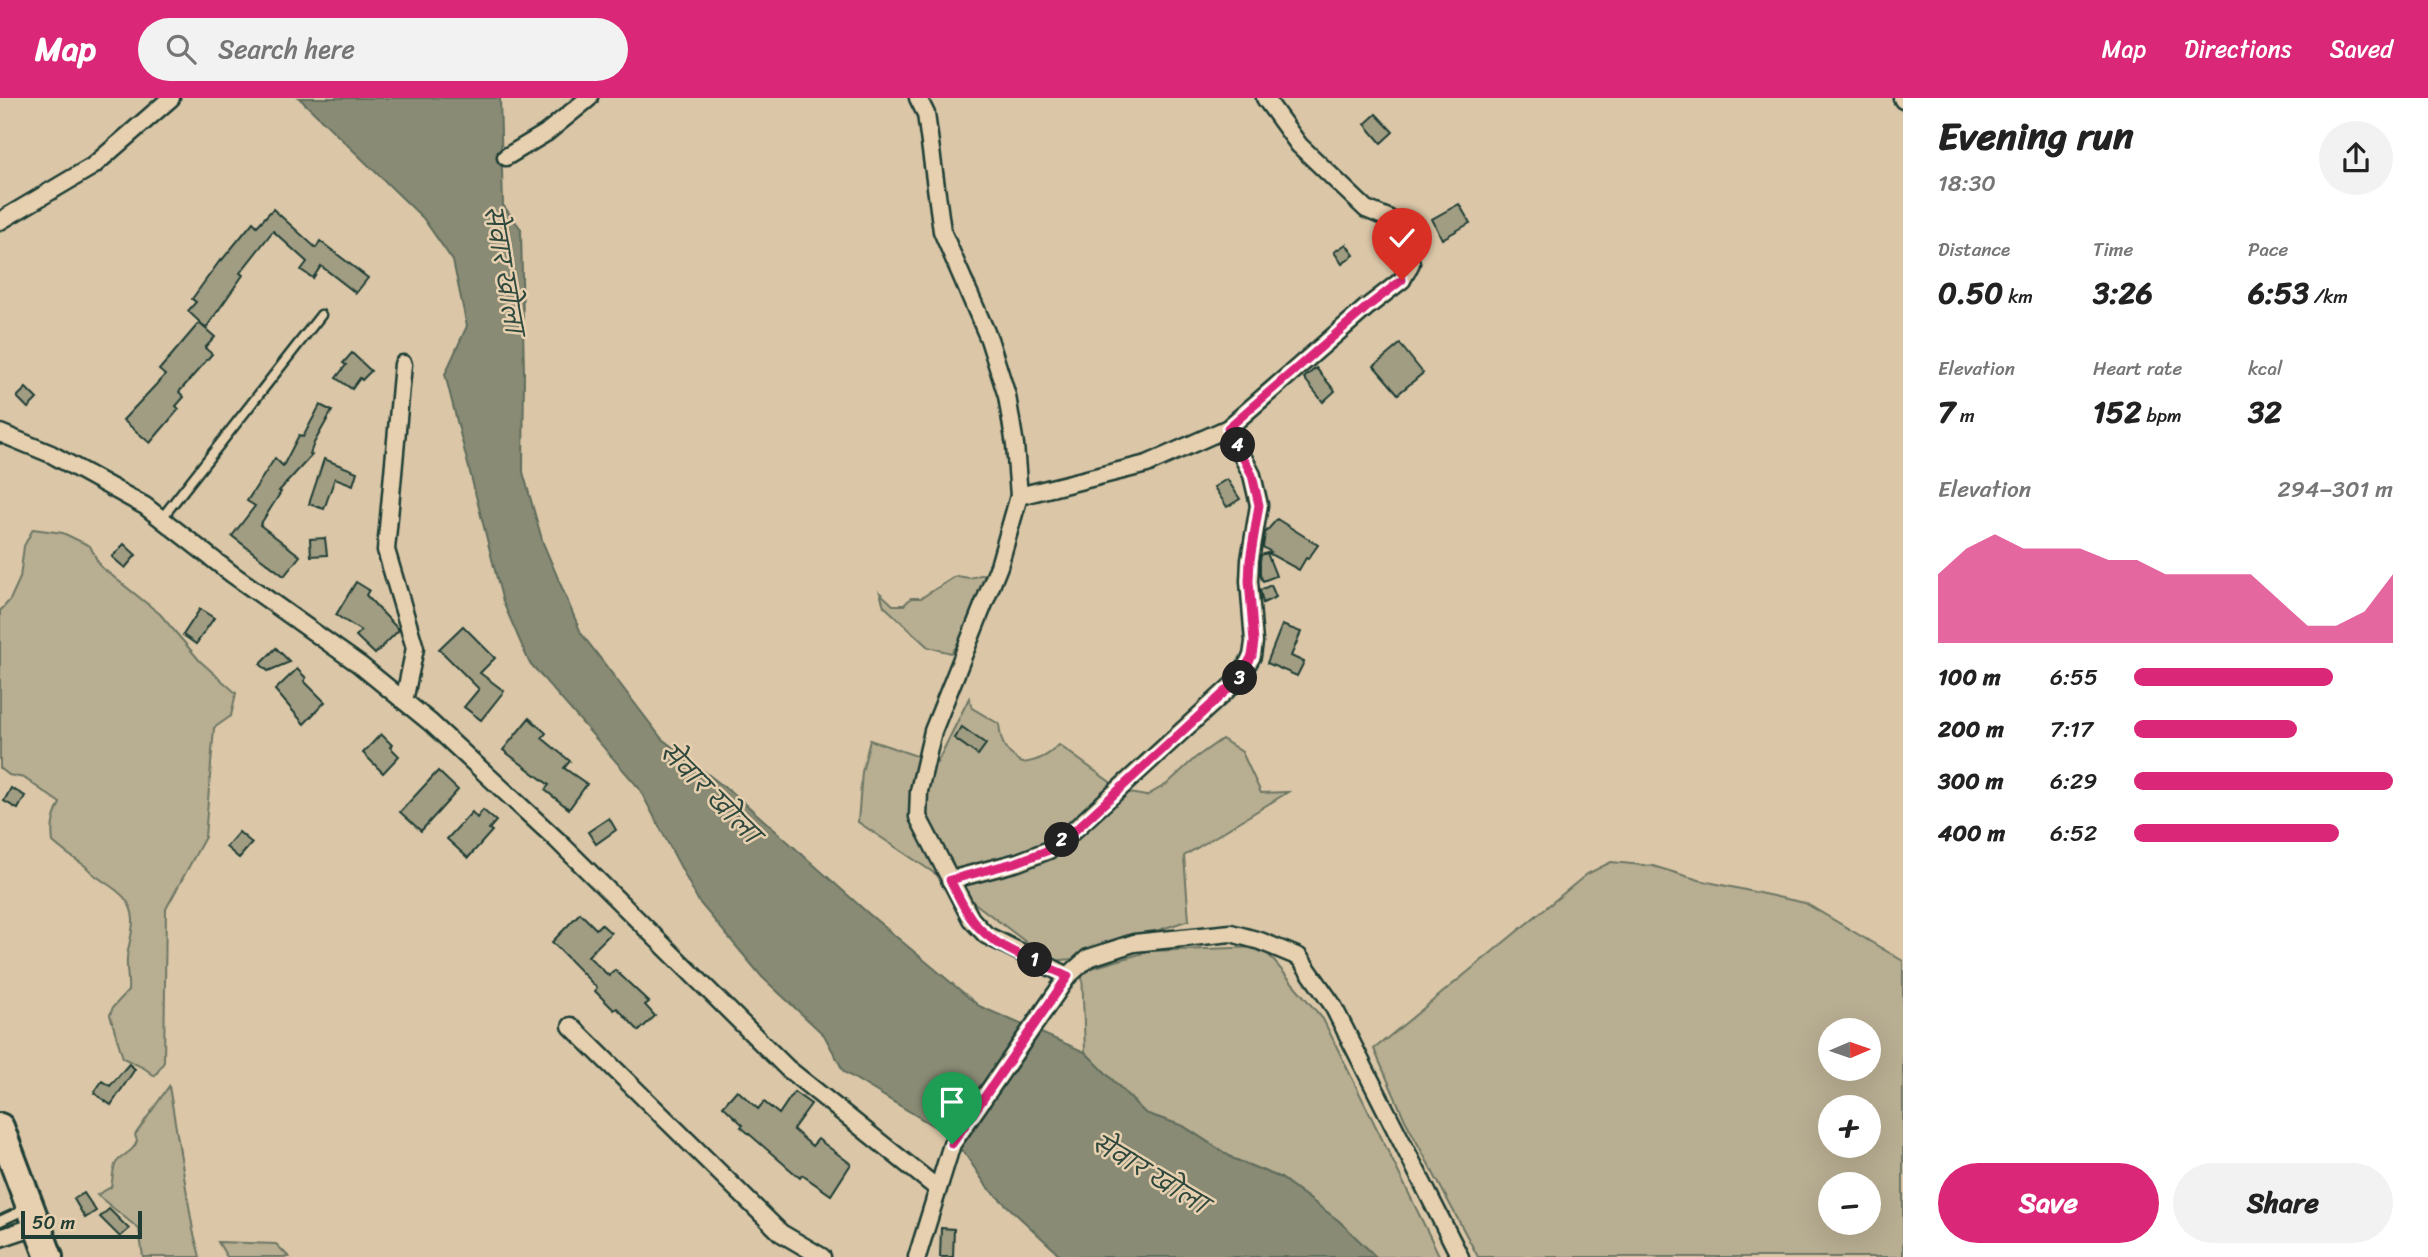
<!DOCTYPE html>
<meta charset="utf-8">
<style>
:root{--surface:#fff;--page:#f2f2f2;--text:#222;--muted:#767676;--accent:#db2777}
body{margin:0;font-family:Sriracha,"Playpen Sans Deva",sans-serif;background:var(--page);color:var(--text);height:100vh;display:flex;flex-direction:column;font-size:26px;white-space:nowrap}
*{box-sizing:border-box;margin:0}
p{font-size:23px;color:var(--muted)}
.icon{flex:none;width:38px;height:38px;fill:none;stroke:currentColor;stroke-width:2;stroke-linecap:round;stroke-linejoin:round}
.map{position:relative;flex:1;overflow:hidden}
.drawer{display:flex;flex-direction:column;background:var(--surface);width:525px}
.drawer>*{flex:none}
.needle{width:46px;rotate:88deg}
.fabs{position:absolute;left:1818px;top:920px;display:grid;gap:14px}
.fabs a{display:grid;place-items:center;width:63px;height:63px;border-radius:50%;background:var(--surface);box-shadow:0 7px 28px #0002;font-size:35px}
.scale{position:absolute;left:21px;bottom:18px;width:121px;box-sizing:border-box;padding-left:7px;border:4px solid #1f3d34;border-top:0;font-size:19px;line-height:24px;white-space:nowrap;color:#1f3d34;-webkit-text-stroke:5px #e7d0af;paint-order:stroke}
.pin{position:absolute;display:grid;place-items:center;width:60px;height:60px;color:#fff;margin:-72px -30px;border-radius:50% 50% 50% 0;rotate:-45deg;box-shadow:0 0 7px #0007}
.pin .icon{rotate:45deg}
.km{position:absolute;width:35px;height:35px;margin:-18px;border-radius:50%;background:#222;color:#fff;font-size:19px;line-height:35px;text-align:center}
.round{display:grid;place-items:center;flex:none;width:74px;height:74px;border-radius:37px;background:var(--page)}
.head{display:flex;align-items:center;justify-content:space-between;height:119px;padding:0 35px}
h1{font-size:38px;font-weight:700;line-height:52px}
.metrics{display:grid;grid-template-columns:repeat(3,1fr);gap:10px;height:119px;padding:7px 35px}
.metrics div{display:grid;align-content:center}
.metrics b{font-size:30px;font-weight:700}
.metrics small{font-size:19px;font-weight:400}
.metrics p{font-size:19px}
.chart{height:196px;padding:14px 35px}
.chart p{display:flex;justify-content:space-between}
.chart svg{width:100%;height:126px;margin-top:7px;fill:var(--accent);opacity:.7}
.button{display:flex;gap:14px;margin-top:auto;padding:14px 35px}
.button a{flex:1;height:80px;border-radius:42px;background:var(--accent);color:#fff;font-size:28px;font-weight:700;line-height:80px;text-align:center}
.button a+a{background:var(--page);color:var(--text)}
ul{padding:0 35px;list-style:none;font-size:23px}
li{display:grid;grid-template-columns:112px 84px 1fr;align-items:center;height:52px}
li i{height:18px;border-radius:9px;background:var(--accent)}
header{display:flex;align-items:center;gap:42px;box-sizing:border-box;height:98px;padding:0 35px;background:var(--accent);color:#fff}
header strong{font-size:33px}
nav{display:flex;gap:38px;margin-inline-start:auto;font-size:24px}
.search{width:490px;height:63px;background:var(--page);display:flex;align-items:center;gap:18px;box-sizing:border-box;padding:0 24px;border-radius:38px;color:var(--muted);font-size:26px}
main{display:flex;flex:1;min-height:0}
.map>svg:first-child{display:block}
.green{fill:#b8ae92;stroke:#6c7663;stroke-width:2;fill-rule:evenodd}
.water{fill:#898b75;stroke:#5f6c5b;stroke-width:2}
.building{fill:#a19d83;stroke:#1f3d34;stroke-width:2}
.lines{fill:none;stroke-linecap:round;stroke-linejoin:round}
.service-casing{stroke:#1f3d34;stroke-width:13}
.minor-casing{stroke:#1f3d34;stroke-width:21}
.primary-casing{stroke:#1f3d34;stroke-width:32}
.service{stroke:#e7d0af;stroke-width:8}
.minor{stroke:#e7d0af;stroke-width:16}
.primary{stroke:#e7d0af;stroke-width:26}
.route-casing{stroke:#fff;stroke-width:14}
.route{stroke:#db2777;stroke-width:9}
.labels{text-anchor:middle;stroke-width:5;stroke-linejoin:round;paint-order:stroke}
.water-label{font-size:24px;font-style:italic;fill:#2f493e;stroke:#e7d0af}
</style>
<header>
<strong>Map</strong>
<div class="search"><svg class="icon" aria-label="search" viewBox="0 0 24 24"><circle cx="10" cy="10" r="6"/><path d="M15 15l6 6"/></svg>Search here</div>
<nav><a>Map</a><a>Directions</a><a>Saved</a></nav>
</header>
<main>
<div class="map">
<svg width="1903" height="1159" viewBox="0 0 1903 1159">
<rect width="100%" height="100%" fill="#dbc7a8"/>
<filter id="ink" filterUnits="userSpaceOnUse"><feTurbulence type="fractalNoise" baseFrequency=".0143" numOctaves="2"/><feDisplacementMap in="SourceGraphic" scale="14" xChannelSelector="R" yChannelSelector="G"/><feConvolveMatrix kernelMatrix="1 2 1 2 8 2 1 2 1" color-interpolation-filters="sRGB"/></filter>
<g filter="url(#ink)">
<!-- green -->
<g class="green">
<path d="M 33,431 L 63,435 L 90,448 L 100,468 L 160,516 L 200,563 L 236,595 L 231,618 L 214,630 L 205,739 L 166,811 L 164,964 L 155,978 L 144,970 L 123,960 L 110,917 L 113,909 L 128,893 C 129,882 126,871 127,860 C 128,847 133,836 133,822 C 132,798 112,790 96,778 C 91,775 88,770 84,767 C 73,760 63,753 53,744 C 51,729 53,719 60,705 L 24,680 L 9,677 L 0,670 L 0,513 L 10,502 L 20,480 L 24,448 Z"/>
<path d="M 984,476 L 983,505 L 964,541 L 951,555 L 928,549 L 884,508 L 880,495 L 893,507 L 904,507 L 911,500 L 921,500 L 956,478 L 970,480 Z"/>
<path d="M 969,600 L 972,610 L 999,626 C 1001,646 1005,654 1022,665 C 1038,663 1048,658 1059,647 L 1124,694 L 1146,698 L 1167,686 L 1195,660 L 1222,641 L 1242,654 L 1261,695 L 1288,694 L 1184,758 L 1189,822 L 1073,861 L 1051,863 L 940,779 L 858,724 L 862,674 L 870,642 L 937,665 Z"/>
<path d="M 1611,764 L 1653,768 L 1699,782 L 1805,805 L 1903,863 L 1903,1159 L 1478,1159 L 1405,1022 L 1374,951 L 1587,776 ZM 1830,933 L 1869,933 L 1869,971 L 1830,971 ZM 1830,1010 L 1869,1010 L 1869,1048 L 1830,1048 ZM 1830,1087 L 1869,1087 L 1869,1125 L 1830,1125 Z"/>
<path d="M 1262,849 L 1323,921 L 1440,1159 L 1376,1159 L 1339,1123 L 1281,1080 L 1234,1061 L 1183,1028 L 1145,1015 L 1085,954 L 1082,873 L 1150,853 Z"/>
<path d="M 169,988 L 193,1132 L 200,1159 L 143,1159 L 139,1131 L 97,1097 L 111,1089 C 113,1082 112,1072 116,1065 C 122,1056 133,1055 137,1043 L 135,1037 Z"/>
<path d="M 218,1144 L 276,1146 L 289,1159 L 227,1159 Z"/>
</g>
<!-- water -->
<path class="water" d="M 299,0 L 500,0 L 503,107 L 521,131 L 524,275 L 523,374 L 543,445 L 581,535 L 662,641 L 740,701 L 869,816 L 979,908 L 1085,954 L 1145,1015 L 1183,1028 L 1234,1061 L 1281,1080 L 1339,1123 L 1376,1159 L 1062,1159 L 988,1090 L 955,1041 L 844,974 L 824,937 L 762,879 L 699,804 L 639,690 L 529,564 L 503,504 L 445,276 L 467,228 L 453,163 L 423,120 Z"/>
<!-- building -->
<g class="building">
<path d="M 1376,16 L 1393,34 L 1381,45 L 1365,26 Z"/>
<path d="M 1459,106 L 1470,125 L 1442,141 L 1432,121 Z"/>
<path d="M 273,111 L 316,150 L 320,143 L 368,180 L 356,195 L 321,168 L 313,180 L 301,172 L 307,164 L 273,133 L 240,175 L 243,177 L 206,230 L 188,213 L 196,204 L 192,201 L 221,161 L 222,162 L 253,124 L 257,128 Z"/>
<path d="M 1346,146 L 1354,157 L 1342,166 L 1334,154 Z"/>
<path d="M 199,225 L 215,239 L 205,250 L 212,256 L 179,294 L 184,299 L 176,308 L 179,311 L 150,345 L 123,322 L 165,277 L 159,272 Z"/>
<path d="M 1400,246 L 1423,275 L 1398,296 L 1374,268 Z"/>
<path d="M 352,255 L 371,273 L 362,282 L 360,280 L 352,291 L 336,280 L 346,267 L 343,265 Z"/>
<path d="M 1316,270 L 1335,293 L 1323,304 L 1304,280 Z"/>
<path d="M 26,290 L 37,301 L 28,310 L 17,299 Z"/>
<path d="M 320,307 L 332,313 L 314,345 L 310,356 L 312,357 L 279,393 L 281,394 L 260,427 L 300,458 L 284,478 L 232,438 L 255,408 L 247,403 L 275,360 L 283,368 L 299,337 L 303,339 Z"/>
<path d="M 324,361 L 357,374 L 353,387 L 335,380 L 324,411 L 309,406 Z"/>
<path d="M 1227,381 L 1240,401 L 1227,409 L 1214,389 Z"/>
<path d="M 1277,421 L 1318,447 L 1308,461 L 1306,460 L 1299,472 L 1268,455 L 1271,454 L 1263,449 L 1265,435 Z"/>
<path d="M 325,440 L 327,457 L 311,458 L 310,441 Z"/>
<path d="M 124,446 L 136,457 L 125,470 L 112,459 Z"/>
<path d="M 1267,455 L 1276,478 L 1263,483 L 1260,477 L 1260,463 L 1261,457 Z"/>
<path d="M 356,484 L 369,492 L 366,497 L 399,532 L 375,556 L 356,538 L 361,533 L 336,517 Z"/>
<path d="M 1271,487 L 1276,499 L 1263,505 L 1260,492 Z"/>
<path d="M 200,511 L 214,520 L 196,546 L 183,537 Z"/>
<path d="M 1282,527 L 1301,534 L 1291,558 L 1304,564 L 1297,578 L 1267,565 Z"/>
<path d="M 463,528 L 495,560 L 480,575 L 504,593 L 481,622 L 464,609 L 479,591 L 439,551 Z"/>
<path d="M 276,550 L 290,564 L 268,573 L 260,566 Z"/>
<path d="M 297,571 L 306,580 L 304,583 L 325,604 L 304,626 L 275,592 Z"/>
<path d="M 529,620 L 546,635 L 542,640 L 570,663 L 564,670 L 587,686 L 569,711 L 545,692 L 549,687 L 503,652 Z"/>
<path d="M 962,629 L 986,646 L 978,657 L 954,640 Z"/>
<path d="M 381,636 L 392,647 L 390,649 L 399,658 L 383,675 L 363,655 Z"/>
<path d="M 438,673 L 458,692 L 421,733 L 400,714 Z"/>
<path d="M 11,690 L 25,698 L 18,711 L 4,703 Z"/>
<path d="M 483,712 L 496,723 L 489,731 L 492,733 L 468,760 L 447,741 L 472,714 L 477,720 Z"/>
<path d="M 609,720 L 616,732 L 596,746 L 588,734 Z"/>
<path d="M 239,734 L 252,745 L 239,760 L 226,749 Z"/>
<path d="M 580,815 L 596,831 L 601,826 L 611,835 L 588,858 L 609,878 L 615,872 L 649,904 L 645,907 L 655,918 L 639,933 L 617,910 L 614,912 L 595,893 L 597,890 L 552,844 Z"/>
<path d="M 129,966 L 135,971 L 111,1007 L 94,995 L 102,983 L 110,988 Z"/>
<path d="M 737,992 L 758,1011 L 764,1004 L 779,1016 L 794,994 L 811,1006 L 793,1031 L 812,1048 L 818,1041 L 851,1066 L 831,1097 L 802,1077 L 800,1080 L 741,1029 L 743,1027 L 723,1008 Z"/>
<path d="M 84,1095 L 96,1113 L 85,1120 L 74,1101 Z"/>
<path d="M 109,1111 L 129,1131 L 120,1139 L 100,1119 Z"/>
<path d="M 941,1130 L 954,1131 L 953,1159 L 940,1159 Z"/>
</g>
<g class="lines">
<!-- service casing -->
<g class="service-casing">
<g id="service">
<path d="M 161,421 L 321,217"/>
<path d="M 0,1123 L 26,1111"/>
</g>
</g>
<!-- minor casing -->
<g class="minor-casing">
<g id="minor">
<path d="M 1902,0 L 1903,2"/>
<path d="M 506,59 L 546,35 L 589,0"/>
<path d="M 0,123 L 93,68 L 171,0"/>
<path d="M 403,266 L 386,452 L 415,550 L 404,603"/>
<path d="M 0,335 L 51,356 L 145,408 L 232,476 L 360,567 L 431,625 L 557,742 L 787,970 L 937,1090"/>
<path d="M 1019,398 L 1147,366 L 1228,330 L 1367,209 L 1402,182 L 1411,165 L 1403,138 L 1388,120 L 1366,111 L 1299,47 L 1265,0"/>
<path d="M 950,782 L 1018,764 L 1049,752 L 1071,735 L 1239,581 L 1252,558 L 1254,544 L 1249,483 L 1250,462 L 1259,407 L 1252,377 L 1228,330"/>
<path d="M 1068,878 L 1088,860 L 1134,845 L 1231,835 L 1260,843 L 1299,859 L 1332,906 L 1460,1159"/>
<path d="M 571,928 L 781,1135 L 822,1159"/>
<path d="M 0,1140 L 36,1128"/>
<path d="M 917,1159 L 952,1046 L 1068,878 L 986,837 L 971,821 L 918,719 L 919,693 L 933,633 L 999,468 L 1019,398 L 1015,347 L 1007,298 L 989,241 L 942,133 L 926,16 L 918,0"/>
</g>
</g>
<!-- primary casing -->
<g class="primary-casing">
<path id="primary" d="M 0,1029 L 49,1159"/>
</g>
<!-- service -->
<use href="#service" class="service"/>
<!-- minor -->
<use href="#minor" class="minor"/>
<!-- primary -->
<use href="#primary" class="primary"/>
</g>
</g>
<g class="lines" filter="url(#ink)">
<!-- route casing -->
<g class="route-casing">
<path id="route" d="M 952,1046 L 1068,878 C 1036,863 992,851 971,820 C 963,809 957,795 950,782 L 1017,764 L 1049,752 L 1071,736 L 1239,581 L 1252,558 L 1254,544 L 1249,483 L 1250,462 L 1259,407 L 1252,377 L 1228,330 L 1367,209 L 1402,182"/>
</g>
<!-- route -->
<use href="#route" class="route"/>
</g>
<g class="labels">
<!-- water labels -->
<g class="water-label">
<text transform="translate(503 171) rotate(80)" y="8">सेवार खोला</text>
<text transform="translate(709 695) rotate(45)" y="8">सेवार खोला</text>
<text transform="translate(1149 1076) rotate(31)" y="8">सेवार खोला</text>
</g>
</g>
</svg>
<div class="fabs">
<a><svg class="needle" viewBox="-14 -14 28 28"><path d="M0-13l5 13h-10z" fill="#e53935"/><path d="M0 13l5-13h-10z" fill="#767676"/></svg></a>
<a>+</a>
<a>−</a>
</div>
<div class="scale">50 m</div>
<div class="pin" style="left:952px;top:1046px;background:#1e9e55"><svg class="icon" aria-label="arrive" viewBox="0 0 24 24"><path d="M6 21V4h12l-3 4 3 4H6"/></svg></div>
<div class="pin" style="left:1402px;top:182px;background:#d93025"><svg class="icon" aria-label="check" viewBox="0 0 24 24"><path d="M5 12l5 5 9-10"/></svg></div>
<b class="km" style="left:1035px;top:862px">1</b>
<b class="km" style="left:1062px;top:742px">2</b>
<b class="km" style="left:1240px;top:580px">3</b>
<b class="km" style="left:1238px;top:347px">4</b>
</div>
<section class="drawer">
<div class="head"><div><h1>Evening run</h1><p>18:30</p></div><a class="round"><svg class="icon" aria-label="share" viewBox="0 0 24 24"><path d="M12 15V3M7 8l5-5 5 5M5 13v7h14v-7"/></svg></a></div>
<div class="metrics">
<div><p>Distance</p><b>0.50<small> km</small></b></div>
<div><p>Time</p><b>3:26</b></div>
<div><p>Pace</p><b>6:53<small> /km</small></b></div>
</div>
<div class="metrics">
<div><p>Elevation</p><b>7<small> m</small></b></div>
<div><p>Heart rate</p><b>152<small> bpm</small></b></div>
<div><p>kcal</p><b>32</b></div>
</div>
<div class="chart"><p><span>Elevation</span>294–301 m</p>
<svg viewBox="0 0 160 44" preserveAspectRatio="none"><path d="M0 44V20L10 11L20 6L30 11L40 11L50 11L60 15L70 15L80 20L90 20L100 20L110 20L120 29L130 38L140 38L150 33L160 20V44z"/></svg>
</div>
<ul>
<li><b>100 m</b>6:55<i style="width:77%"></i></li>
<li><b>200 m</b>7:17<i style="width:63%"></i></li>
<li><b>300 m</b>6:29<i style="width:100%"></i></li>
<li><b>400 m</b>6:52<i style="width:79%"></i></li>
</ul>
<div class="button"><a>Save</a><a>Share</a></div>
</section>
</main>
